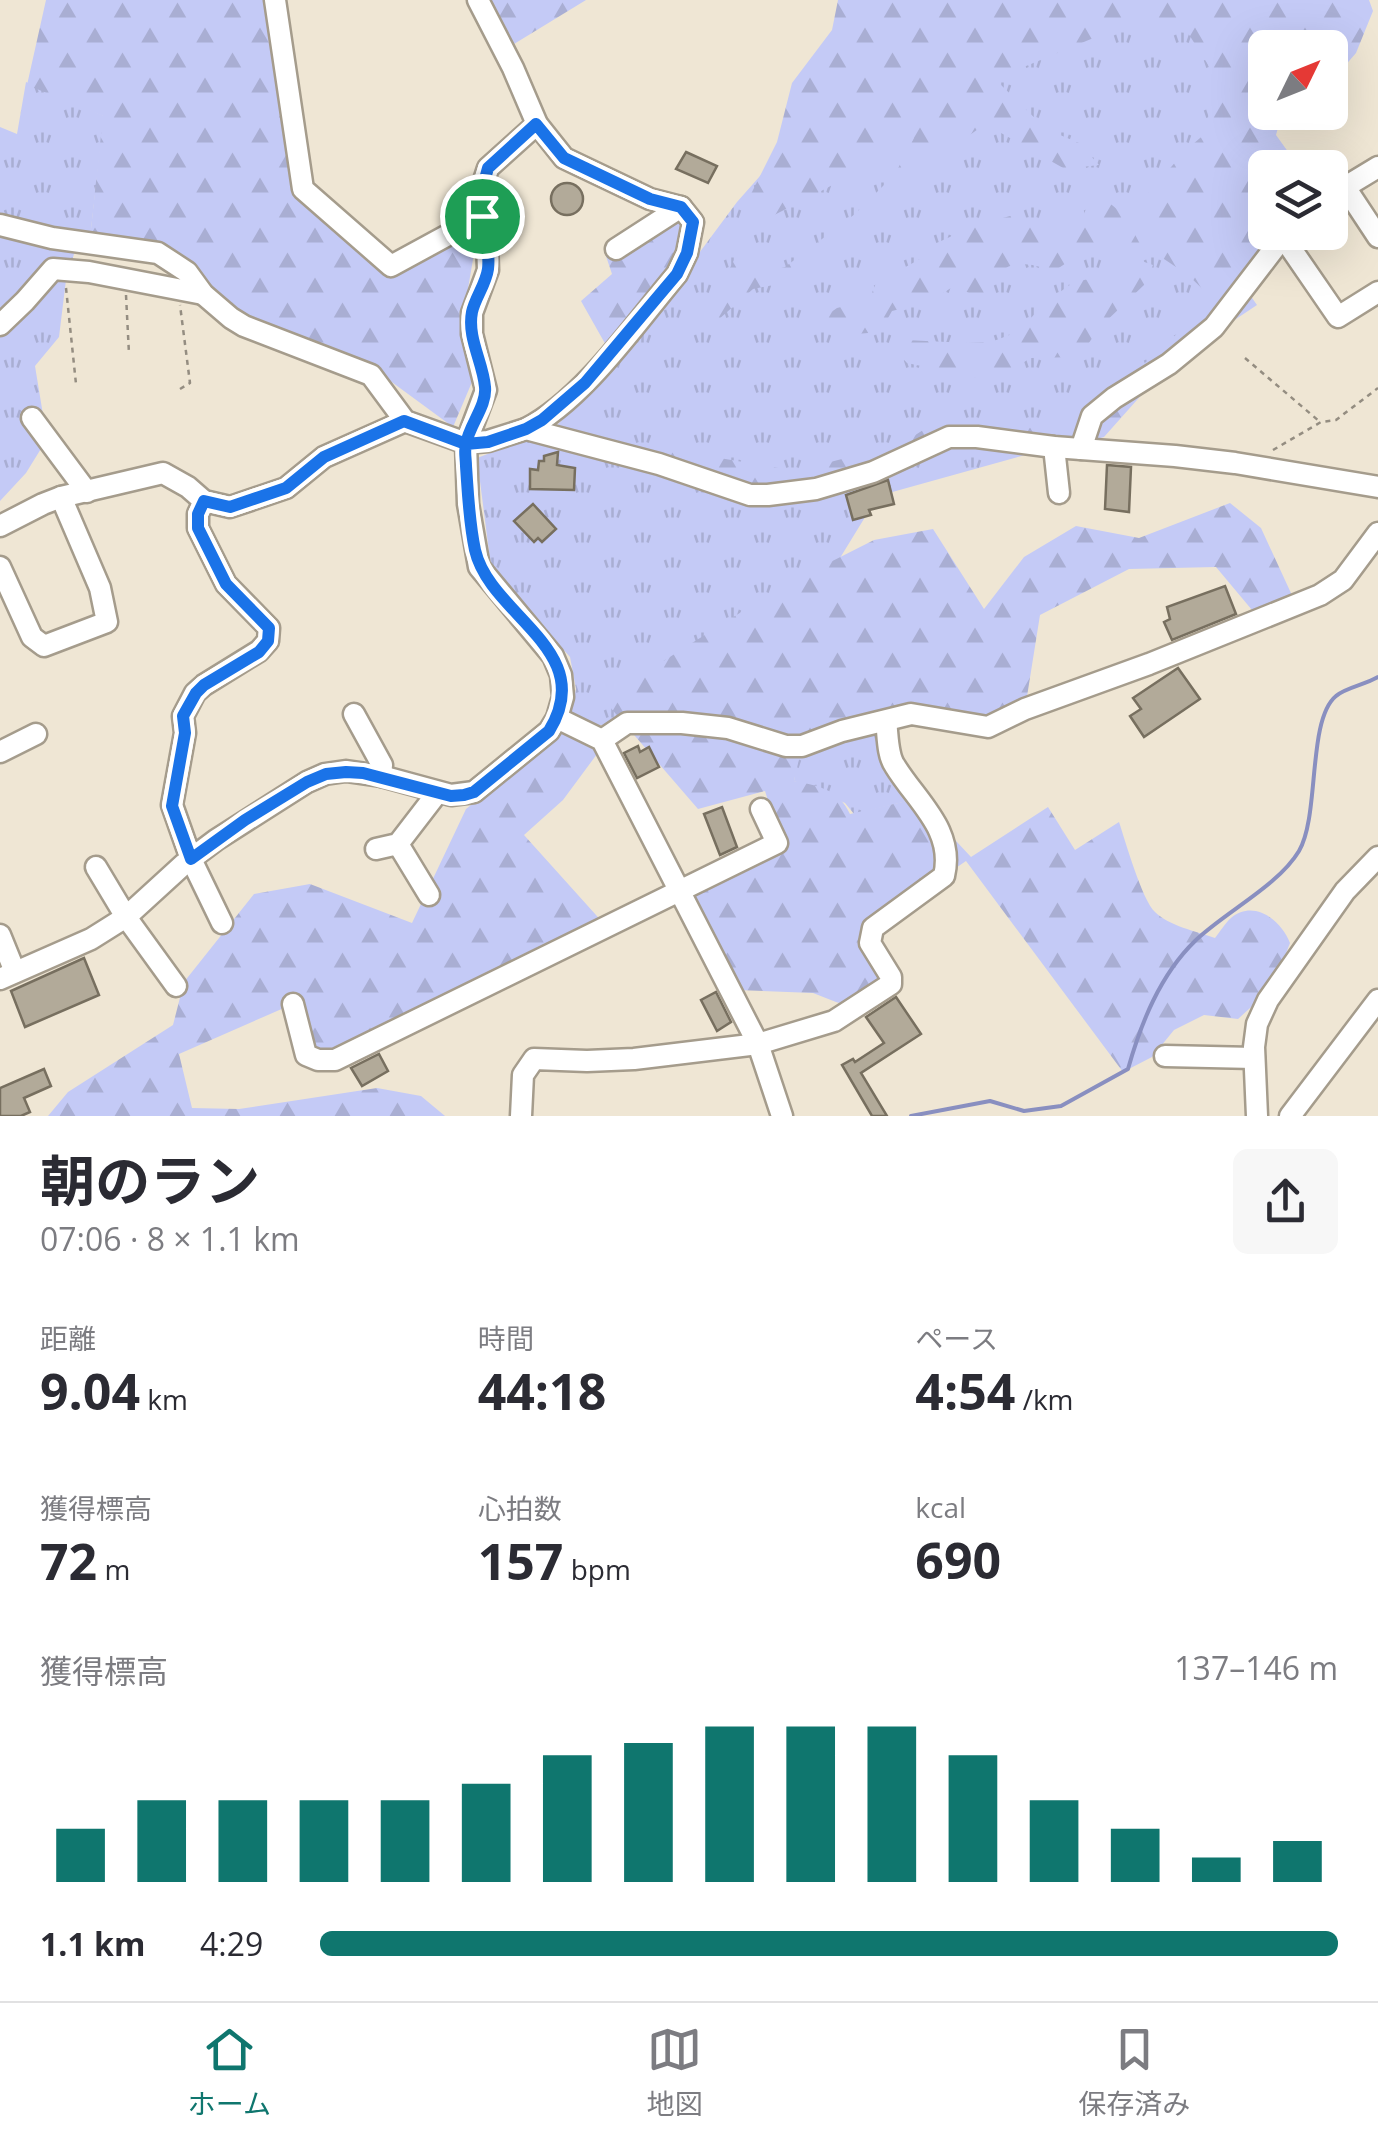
<!DOCTYPE html>
<html lang="ja">
<meta charset="utf-8">
<style>
:root{--surface:#fff;--page:#f7f7f7;--text:#2b2b33;--muted:#7c7c81;--line:#e1e1e2;--accent:#0f766e}
body{margin:0;font-family:"Open Sans","Noto Sans JP",sans-serif;background:var(--page);color:var(--text);height:100vh;display:flex;flex-direction:column;font-size:38px;white-space:nowrap}
*{box-sizing:border-box;margin:0}
p{font-size:32px;color:var(--muted)}
.icon{flex:none;width:55px;height:55px;fill:none;stroke:currentColor;stroke-width:2;stroke-linecap:round;stroke-linejoin:round}
.map{position:relative;height:1116px;overflow:hidden}
.details{display:flex;flex-direction:column;background:var(--surface);flex:1}
.details>*{flex:none}
.needle{width:65px;rotate:47deg}
.tools{position:absolute;left:1248px;top:30px;display:grid;gap:20px}
.tools a{display:grid;place-items:center;width:100px;height:100px;border-radius:15px;background:var(--surface);box-shadow:0 10px 40px #0002;font-size:50px}
.pin{position:absolute;display:grid;place-items:center;width:85px;height:85px;color:#fff;margin:-42px;border:5px solid #fff;border-radius:50%;box-shadow:0 2px 10px #0007}
.round{display:grid;place-items:center;flex:none;width:105px;height:105px;border-radius:15px;background:var(--page)}
.summary{display:flex;align-items:center;justify-content:space-between;height:170px;padding:0 40px}
h1{font-size:55px;font-weight:700;line-height:75px}
.metrics{display:grid;grid-template-columns:repeat(3,1fr);gap:15px;height:170px;padding:10px 40px}
.metrics div{display:grid;align-content:center}
.metrics b{font-size:50px;font-weight:700}
.metrics small{font-size:28px;font-weight:400}
.metrics p{font-size:28px}
.chart{height:280px;padding:20px 40px}
.chart p{display:flex;justify-content:space-between}
.chart svg{width:100%;height:180px;margin-top:10px;stroke:var(--accent);stroke-width:6}
ul{padding:0 40px;list-style:none;font-size:32px}
li{display:grid;grid-template-columns:160px 120px 1fr;align-items:center;height:75px}
li i{height:25px;border-radius:12px;background:var(--accent)}
.dock{display:flex;justify-content:space-around;align-items:center;height:140px;border-top:2px solid var(--line);background:var(--surface);font-size:28px;color:var(--muted)}
.dock a{display:grid;justify-items:center;gap:5px}
.dock .active{color:var(--accent)}
.map>svg:first-child{display:block}
.grass{fill:url(#grass-tufts)}
.forest{fill:url(#forest-firs)}
.lines{fill:none;stroke-linecap:round;stroke-linejoin:round}
.stream{stroke:#898fc0;stroke-width:4}
.building{fill:#b2aa99;stroke:#776f5f;stroke-width:2.5}
.minor-casing{stroke:#a59c8c;stroke-width:25}
.path{stroke:#948d81;stroke-width:2.5;stroke-dasharray:5 5;stroke-linecap:butt}
.minor{stroke:#fff;stroke-width:20}
.route-casing{stroke:#fff;stroke-width:20}
.route{stroke:#1a73e8;stroke-width:12}
</style>
<div class="map">
<svg width="1378" height="1116" viewBox="0 0 1378 1116">
<defs>
<pattern id="grass-tufts" width="24" height="20" patternUnits="userSpaceOnUse" patternTransform="scale(2.5)"><rect width="24" height="20" fill="#c4caf6"/><path d="M3 7l-1-3M5 7V3M7 7l1-3M15 17l-1-3M17 17v-4M19 17l1-3" fill="none" stroke="#a9aed3"/></pattern>
<pattern id="forest-firs" width="22" height="20" patternUnits="userSpaceOnUse" patternTransform="scale(2.5)"><rect width="22" height="20" fill="#c4caf6"/><path d="M5 1l3.5 6h-7zM16 11l3.5 6h-7z" fill="#a9aed3"/></pattern>
</defs>
<rect width="100%" height="100%" fill="#efe6d4"/>
<!-- grass -->
<g class="grass">
<path d="M 1187,0 L 1251,94 L 1210,238 L 1257,305 L 1155,373 L 1054,447 L 878,496 L 821,589 L 672,726 L 597,725 L 570,714 L 576,689 L 570,657 L 491,567 L 477,458 L 553,429 L 613,369 L 737,202 L 896,23 Z"/>
<path d="M 26,82 L 104,116 L 90,238 L 0,222 L 0,127 L 17,134 Z"/>
<path d="M 0,229 L 78,241 L 66,280 L 59,337 L 35,366 L 47,439 L 26,473 L 0,501 Z"/>
<path d="M 866,732 L 884,733 L 920,798 L 854,814 L 845,803 L 794,781 L 799,746 Z"/>
</g>
<!-- forest -->
<g class="forest">
<path d="M 46,0 L 267,0 L 296,190 L 389,272 L 478,230 L 462,324 L 472,382 L 453,427 L 374,369 L 247,317 L 197,273 L 90,238 L 103,116 L 27,85 Z"/>
<path d="M 487,0 L 586,0 L 514,44 Z"/>
<path d="M 838,0 L 1369,0 L 1373,11 L 1356,53 L 1330,83 L 1330,48 L 1265,48 L 1265,112 L 1282,113 L 1276,135 L 1299,167 L 1265,168 L 1265,232 L 1281,233 L 1214,327 L 1169,364 L 1104,437 L 1077,445 L 962,446 L 816,489 L 748,486 L 644,455 L 654,447 L 796,471 L 903,443 L 937,421 L 982,422 L 1023,429 L 1071,419 L 1090,399 L 1124,382 L 1214,300 L 1188,275 L 1161,257 L 1139,204 L 1185,151 L 1207,132 L 1212,71 L 1188,33 L 1127,24 L 1019,69 L 999,83 L 1046,129 L 1079,143 L 1099,165 L 1065,169 L 985,124 L 927,166 L 886,207 L 794,281 L 753,289 L 718,320 L 702,316 L 726,276 L 739,250 L 759,249 L 770,271 L 785,267 L 855,214 L 895,174 L 914,138 L 827,188 L 745,230 L 736,224 L 777,142 L 792,83 L 832,30 Z"/>
<path d="M 1103,199 C 1123,210 1132,228 1142,248 L 1122,254 L 1106,244 L 1077,256 L 1054,271 C 1019,260 1001,258 987,296 L 969,293 L 954,286 L 931,301 L 892,311 L 880,332 L 832,336 L 820,320 L 837,308 L 869,300 L 876,283 L 922,258 L 941,241 L 974,226 L 1010,216 L 1030,218 L 1040,232 C 1067,233 1081,232 1087,204 Z"/>
<path d="M 665,214 L 684,220 L 675,261 L 607,347 L 581,301 L 612,274 L 605,253 Z"/>
<path d="M 1136,259 L 1153,265 L 1144,285 L 1100,327 L 1079,357 L 1030,358 L 1014,369 L 964,380 L 949,380 L 921,366 L 907,363 L 894,349 L 905,340 L 968,343 L 991,342 L 1020,331 L 1043,304 L 1074,282 L 1104,276 L 1127,267 Z"/>
<path d="M 1230,503 L 1261,528 L 1296,604 L 1252,610 L 1216,567 L 1129,569 L 1040,615 L 1025,709 L 988,727 L 916,722 L 802,746 L 794,781 C 819,786 838,789 850,814 L 920,798 L 928,811 L 971,857 L 1048,807 L 1075,850 L 1119,822 C 1125,840 1142,900 1155,912 C 1169,926 1196,931 1215,938 C 1220,932 1225,923 1231,918 C 1254,899 1281,920 1290,943 L 1273,987 L 1238,1019 L 1204,1015 L 1174,1030 L 1152,1057 L 1123,1072 L 966,861 L 864,931 L 893,988 L 859,1008 L 836,1002 L 813,993 L 737,990 L 691,892 L 781,841 L 765,791 L 698,809 L 603,699 L 781,587 L 874,540 L 933,529 L 984,609 L 1024,557 L 1076,526 L 1139,538 Z"/>
<path d="M 564,730 L 600,750 L 563,800 L 524,835 L 605,925 L 314,1058 L 293,1004 L 179,1054 L 192,1108 L 239,1109 L 377,1088 L 421,1096 L 445,1116 L 48,1116 L 68,1092 L 173,1025 L 184,982 L 254,894 L 310,884 L 412,923 L 466,809 Z"/>
</g>
<g class="lines">
<!-- stream -->
<path class="stream" d="M 911,1116 L 990,1101 L 1024,1111 L 1061,1106 L 1128,1069 C 1141,1023 1160,975 1195,941 C 1225,912 1278,886 1299,851 C 1320,815 1307,720 1336,696 C 1344,688 1367,684 1378,677"/>
</g>
<!-- building -->
<g class="building">
<path d="M 686,152 L 717,166 L 708,183 L 676,169 Z"/>
<circle cx="567" cy="199" r="16"/>
<path d="M 558,452 L 557,465 L 575,468 L 574,490 L 530,489 L 530,469 L 538,470 L 539,461 L 544,461 L 544,456 Z"/>
<path d="M 1107,465 L 1131,467 L 1129,512 L 1105,509 Z"/>
<path d="M 888,480 L 894,504 L 869,510 L 871,515 L 853,520 L 846,495 Z"/>
<path d="M 533,504 L 556,529 L 542,542 L 538,538 L 534,542 L 514,521 Z"/>
<path d="M 1225,586 L 1236,614 L 1172,640 L 1164,622 L 1170,619 L 1167,607 Z"/>
<path d="M 1178,668 L 1200,699 L 1144,737 L 1130,716 L 1141,709 L 1133,698 Z"/>
<path d="M 638,746 L 640,752 L 649,747 L 659,767 L 637,778 L 624,753 Z"/>
<path d="M 722,807 L 737,847 L 720,855 L 704,814 Z"/>
<path d="M 84,958 L 99,995 L 25,1027 L 11,991 Z"/>
<path d="M 716,992 L 731,1022 L 717,1031 L 701,1000 Z"/>
<path d="M 896,997 L 921,1034 L 861,1073 L 887,1116 L 872,1116 L 842,1065 L 853,1059 L 855,1062 L 884,1043 L 866,1017 Z"/>
<path d="M 379,1054 L 388,1071 L 362,1086 L 351,1068 Z"/>
<path d="M 44,1069 L 51,1086 L 24,1098 L 30,1112 L 21,1116 L 0,1116 L 0,1088 Z"/>
</g>
<g class="lines">
<!-- minor casing -->
<g class="minor-casing">
<g id="minor">
<path d="M 275,0 L 303,189 L 391,266 L 481,217 L 481,190 L 488,168 L 537,124"/>
<path d="M 478,0 L 513,68 L 537,124 L 564,158 L 650,199 L 681,207 L 693,222 L 687,253 L 677,274 C 635,324 583,400 526,429"/>
<path d="M 1345,187 L 1378,167"/>
<path d="M 1330,199 L 1345,187 L 1378,237"/>
<path d="M 0,225 L 52,238 L 158,253 L 187,272 L 203,294 L 231,318 L 244,326 L 371,375 L 405,421 L 466,443 L 488,441 L 526,429 L 659,464 L 750,495 L 768,495 L 816,489 L 873,472 L 949,437 L 977,437 L 1054,447 L 1175,456 L 1235,463 L 1378,487"/>
<path d="M 1289,232 L 1283,237 L 1338,317 L 1378,292"/>
<path d="M 616,249 L 681,207"/>
<path d="M 0,325 L 25,301 L 53,269 L 89,272 L 203,294"/>
<path d="M 32,418 L 87,492"/>
<path d="M 1054,447 L 1059,493"/>
<path d="M 1081,449 L 1092,416 L 1114,398 L 1169,364 L 1214,327 L 1283,237"/>
<path d="M 204,501 L 198,514 L 198,528 L 226,584 L 269,628 L 268,641 L 259,651 L 204,685 L 195,693 L 183,716 L 185,733 L 172,805 L 191,859 L 222,923"/>
<path d="M 0,526 L 43,504 L 61,497 L 163,473 L 188,487 L 204,501 L 230,507 L 286,488 L 324,457 L 405,421"/>
<path d="M 0,567 L 32,637 L 44,646 L 107,622 L 100,588 L 61,497"/>
<path d="M 354,714 L 382,765 L 381,776"/>
<path d="M 557,718 L 602,740 L 758,1044 L 782,1116"/>
<path d="M 602,740 L 627,723 L 682,723 L 728,728 L 786,746 L 802,746 L 842,731 L 911,714 L 988,727 L 1025,709 L 1149,664 L 1320,595 L 1343,580 L 1378,533"/>
<path d="M 0,752 L 36,734"/>
<path d="M 398,844 L 429,895"/>
<path d="M 376,849 L 398,844 L 438,792"/>
<path d="M 96,867 L 126,917 L 176,986"/>
<path d="M 0,935 L 15,972"/>
<path d="M 0,979 L 91,939 L 126,917 L 184,864 L 216,840 L 307,782 L 325,774 L 346,771 L 381,776 L 451,795 L 474,792 L 549,731 L 557,718 L 563,697 L 561,675 L 553,656 L 479,567 L 468,504 L 466,443 L 486,390 L 472,334 L 472,313 L 488,270 L 487,243 L 481,217"/>
<path d="M 293,1004 L 306,1055 L 318,1060 L 335,1060 L 777,843 L 761,809"/>
<path d="M 1165,1056 L 1254,1058"/>
<path d="M 521,1116 L 523,1075 L 534,1059 L 587,1061 L 634,1059 L 758,1044 L 834,1021 L 891,984 L 891,977 L 870,943 L 873,928 L 944,876 C 955,830 917,802 895,766 C 887,755 888,734 886,721"/>
<path d="M 1257,1116 L 1254,1047 L 1257,1024 L 1268,1000 L 1345,891 L 1378,857"/>
<path d="M 1290,1116 L 1378,1000"/>
</g>
</g>
<!-- path -->
<g class="path">
<path d="M 66,288 L 76,384"/>
<path d="M 126,295 L 129,354"/>
<path d="M 1245,358 L 1319,421"/>
<path d="M 180,389 L 190,383 L 180,305"/>
<path d="M 1273,450 L 1321,422 L 1336,420 L 1378,388"/>
</g>
<!-- minor -->
<use href="#minor" class="minor"/>
</g>
<g class="lines">
<!-- route casing -->
<g class="route-casing">
<path id="route" d="M 482,216 C 485,233 490,252 488,269 C 486,284 475,298 472,312 C 467,338 483,362 485,387 C 487,406 469,425 466,444 C 464,451 466,459 466,466 C 468,494 469,522 475,550 C 490,616 599,650 549,731 L 474,792 L 464,795 L 451,796 L 363,773 L 346,772 L 326,774 L 307,782 L 245,820 L 191,859 L 172,806 L 185,733 L 183,716 L 196,693 L 204,685 L 259,652 L 268,641 L 269,628 L 226,584 L 198,528 L 198,514 L 204,501 L 230,507 L 286,488 L 324,457 L 404,421 L 466,444 L 488,442 L 526,429 L 542,420 L 585,383 L 677,274 L 687,253 L 693,222 L 681,207 L 650,199 L 564,158 L 536,124 L 488,168 L 482,190 L 482,216"/>
</g>
<!-- route -->
<use href="#route" class="route"/>
</g>
</svg>
<div class="tools">
<a><svg class="needle" viewBox="-14 -14 28 28"><path d="M0-13l5 13h-10z" fill="#e53935"/><path d="M0 13l5-13h-10z" fill="#7c7c81"/></svg></a>
<a><svg class="icon" aria-label="layers" viewBox="0 0 24 24"><path d="M12 4l9 5-9 5-9-5zM3 14l9 5 9-5"/></svg></a>
</div>
<div class="pin" style="left:482px;top:216px;background:#1e9e55"><svg class="icon" aria-label="arrive" viewBox="0 0 24 24"><path d="M6 21V4h12l-3 4 3 4H6"/></svg></div>
</div>
<section class="details">
<div class="summary"><div><h1>朝のラン</h1><p>07:06 · 8 × 1.1 km</p></div><a class="round"><svg class="icon" aria-label="share" viewBox="0 0 24 24"><path d="M12 15V3M7 8l5-5 5 5M5 13v7h14v-7"/></svg></a></div>
<div class="metrics">
<div><p>距離</p><b>9.04<small> km</small></b></div>
<div><p>時間</p><b>44:18</b></div>
<div><p>ペース</p><b>4:54<small> /km</small></b></div>
</div>
<div class="metrics">
<div><p>獲得標高</p><b>72<small> m</small></b></div>
<div><p>心拍数</p><b>157<small> bpm</small></b></div>
<div><p>kcal</p><b>690</b></div>
</div>
<div class="chart"><p><span>獲得標高</span>137–146 m</p>
<svg viewBox="0 0 160 44" preserveAspectRatio="none"><path d="M5 44V31M15 44V24M25 44V24M35 44V24M45 44V24M55 44V20M65 44V13M75 44V10M85 44V6M95 44V6M105 44V6M115 44V13M125 44V24M135 44V31M145 44V38M155 44V34"/></svg>
</div>
<ul>
<li><b>1.1 km</b>4:29<i style="width:100%"></i></li>
</ul>
</section>
<nav class="dock">
<a class="active"><svg class="icon" aria-label="home" viewBox="0 0 24 24"><path d="M3 11l9-7 9 7M6 9v11h12V9"/></svg>ホーム</a>
<a><svg class="icon" aria-label="map" viewBox="0 0 24 24"><path d="M3 6l6-2 6 2 6-2v14l-6 2-6-2-6 2zM9 4v14M15 6v14"/></svg>地図</a>
<a><svg class="icon" aria-label="saved" viewBox="0 0 24 24"><path d="M7 4h10v16l-5-4-5 4z"/></svg>保存済み</a>
</nav>
